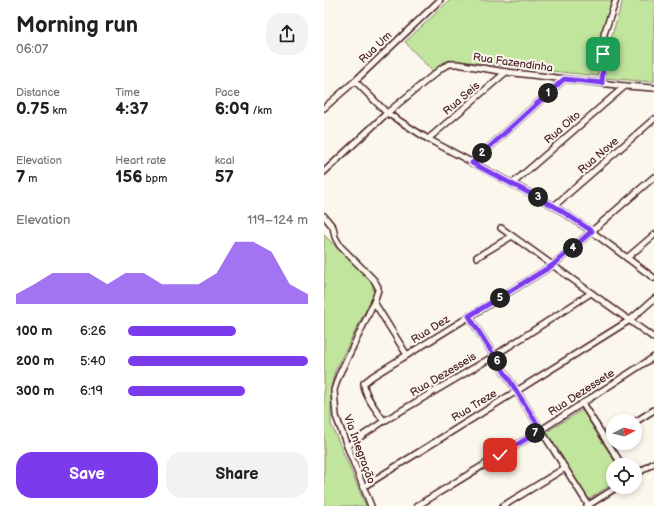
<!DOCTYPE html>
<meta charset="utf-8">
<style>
:root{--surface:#fff;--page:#f2f2f2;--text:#202124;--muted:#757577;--accent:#7c3aed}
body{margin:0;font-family:"Balsamiq Sans",sans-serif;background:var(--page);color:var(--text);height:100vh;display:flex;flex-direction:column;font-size:15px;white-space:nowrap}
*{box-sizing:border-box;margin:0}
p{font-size:13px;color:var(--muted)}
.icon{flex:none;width:22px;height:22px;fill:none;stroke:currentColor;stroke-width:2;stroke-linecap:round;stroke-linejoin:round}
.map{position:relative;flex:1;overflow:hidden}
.panel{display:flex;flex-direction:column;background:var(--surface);width:324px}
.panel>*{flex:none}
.needle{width:26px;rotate:83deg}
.controls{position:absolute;left:282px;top:414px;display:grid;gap:8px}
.controls a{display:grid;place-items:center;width:36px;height:36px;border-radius:50%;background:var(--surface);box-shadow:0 2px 6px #0003;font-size:20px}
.pin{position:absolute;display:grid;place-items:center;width:34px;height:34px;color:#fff;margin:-17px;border-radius:8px;box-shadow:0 2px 6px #0006}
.km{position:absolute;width:20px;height:20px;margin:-10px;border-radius:50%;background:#222;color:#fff;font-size:11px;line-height:20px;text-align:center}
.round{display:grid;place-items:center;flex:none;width:42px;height:42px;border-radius:16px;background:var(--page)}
.summary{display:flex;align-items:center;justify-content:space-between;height:68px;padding:0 16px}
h1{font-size:22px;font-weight:600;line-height:30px}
.stats{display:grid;grid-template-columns:repeat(3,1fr);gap:6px;height:68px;padding:4px 16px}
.stats div{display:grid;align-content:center}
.stats b{font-size:17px;font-weight:600}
.stats small{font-size:11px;font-weight:400}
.stats p{font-size:11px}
.chart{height:112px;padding:8px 16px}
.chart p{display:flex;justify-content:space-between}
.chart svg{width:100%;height:72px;margin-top:4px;fill:var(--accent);opacity:.7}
.primary-button{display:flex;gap:8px;margin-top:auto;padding:8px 16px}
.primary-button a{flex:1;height:46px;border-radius:16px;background:var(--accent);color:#fff;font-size:16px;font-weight:600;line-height:46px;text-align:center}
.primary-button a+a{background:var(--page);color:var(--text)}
ul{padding:0 16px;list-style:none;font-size:13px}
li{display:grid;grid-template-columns:64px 48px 1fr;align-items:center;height:30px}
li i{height:10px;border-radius:5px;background:var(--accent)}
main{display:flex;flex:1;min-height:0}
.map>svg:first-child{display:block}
.green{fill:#c2e59e;stroke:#868264}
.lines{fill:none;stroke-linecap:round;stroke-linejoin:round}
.minor-casing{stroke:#4a1f2b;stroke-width:8}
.minor{stroke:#fbf7ec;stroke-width:5}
.route-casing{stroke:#fff;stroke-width:8}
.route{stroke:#7c3aed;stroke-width:5}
.labels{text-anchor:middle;stroke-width:4;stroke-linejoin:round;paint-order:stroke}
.street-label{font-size:11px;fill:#4a1f2b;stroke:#fbf7ec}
</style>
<main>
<section class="panel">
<div class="summary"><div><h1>Morning run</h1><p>06:07</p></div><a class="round"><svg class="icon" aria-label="share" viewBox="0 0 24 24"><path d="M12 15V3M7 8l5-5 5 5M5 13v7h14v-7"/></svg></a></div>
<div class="stats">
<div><p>Distance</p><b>0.75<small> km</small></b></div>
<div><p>Time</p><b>4:37</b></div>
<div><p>Pace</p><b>6:09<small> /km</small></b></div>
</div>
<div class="stats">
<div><p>Elevation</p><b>7<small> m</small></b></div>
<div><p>Heart rate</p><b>156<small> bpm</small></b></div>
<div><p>kcal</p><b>57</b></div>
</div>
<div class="chart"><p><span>Elevation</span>119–124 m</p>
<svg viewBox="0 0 160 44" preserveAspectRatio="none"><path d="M0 44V38L10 32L20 25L30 25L40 25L50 32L60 25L70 25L80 32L90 32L100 32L110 25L120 6L130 6L140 12L150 32L160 38V44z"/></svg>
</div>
<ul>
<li><b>100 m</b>6:26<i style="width:60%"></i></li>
<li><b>200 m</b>5:40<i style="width:100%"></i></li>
<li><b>300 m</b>6:19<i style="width:65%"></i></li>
</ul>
<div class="primary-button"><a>Save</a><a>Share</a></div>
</section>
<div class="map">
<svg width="330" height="506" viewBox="0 0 330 506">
<rect width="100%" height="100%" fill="#fbf7ec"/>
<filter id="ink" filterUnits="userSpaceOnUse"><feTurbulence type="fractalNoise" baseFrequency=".025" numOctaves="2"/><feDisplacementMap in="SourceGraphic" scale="8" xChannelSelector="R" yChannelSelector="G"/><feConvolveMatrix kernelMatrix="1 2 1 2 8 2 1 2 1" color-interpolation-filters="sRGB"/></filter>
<g filter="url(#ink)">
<!-- green -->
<g class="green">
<path d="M 126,0 L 288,0 L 283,19 L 274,76 L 125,60 L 109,72 L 81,42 Z"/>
<path d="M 299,0 L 330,0 L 330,82 L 280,78 L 287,38 Z"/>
<path d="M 0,235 L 48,282 L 50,294 L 11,371 L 7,388 L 7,424 L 42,506 L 0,506 Z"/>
<path d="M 258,410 L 293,465 L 289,465 L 289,483 L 264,500 L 221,433 Z"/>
</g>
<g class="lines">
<!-- minor casing -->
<g class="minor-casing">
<g id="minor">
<path d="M 31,81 L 63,113 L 104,139 L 230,206 L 267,231 L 330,278"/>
<path d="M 278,83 L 280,34 L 292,0"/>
<path d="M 0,108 L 31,81 L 116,0"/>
<path d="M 104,139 L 182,72"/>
<path d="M 148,163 L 240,79"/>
<path d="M 0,172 L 63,113 L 119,67 L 126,64 L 133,64 L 182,72 L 301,86 L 330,88"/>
<path d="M 188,184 L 301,86"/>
<path d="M 230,206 L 330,119"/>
<path d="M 0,216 L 9,227 L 11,237 L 16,246 L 50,280 L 54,287 L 54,290 L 50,302 L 37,330 L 15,375 L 10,390 L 12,416 L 23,446 L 47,506"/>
<path d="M 177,228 L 330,338"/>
<path d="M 153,257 L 188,236"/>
<path d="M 303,258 L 330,235"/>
<path d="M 50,302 L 83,355"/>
<path d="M 145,316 L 265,506"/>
<path d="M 258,403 L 298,465"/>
<path d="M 60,421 C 53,411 39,394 40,383 L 49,376 L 229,265 L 330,177"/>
<path d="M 311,422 L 330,410"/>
<path d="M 282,440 L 289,435"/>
<path d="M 23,446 L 60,421 L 170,356 L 267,293"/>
<path d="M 311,475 L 330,463"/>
<path d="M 39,487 L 306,320 L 330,299"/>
<path d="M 93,506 L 217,430 L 330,357"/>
<path d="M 179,506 L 241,468"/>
<path d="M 263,506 L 293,487"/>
</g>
</g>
<!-- minor -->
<use href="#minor" class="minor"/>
</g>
</g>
<g class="lines" filter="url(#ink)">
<!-- route casing -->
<g class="route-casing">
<path id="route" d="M 176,455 L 217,430 L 145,316 L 229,265 L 268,231 L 230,206 L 148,163 L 240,79 L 278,83 L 279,66 L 279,54"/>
</g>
<!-- route -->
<use href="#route" class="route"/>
</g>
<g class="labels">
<!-- street labels -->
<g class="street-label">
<text transform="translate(51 47) rotate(-44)" y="4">Rua Um</text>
<text transform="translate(189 62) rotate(8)" y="4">Rua Fazendinha</text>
<text transform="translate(137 98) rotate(-41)" y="4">Rua Seis</text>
<text transform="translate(238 127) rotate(-41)" y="4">Rua Oito</text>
<text transform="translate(274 155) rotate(-41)" y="4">Rua Nove</text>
<text transform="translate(106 329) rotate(-32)" y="4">Rua Dez</text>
<text transform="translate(119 374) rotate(-31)" y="4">Rua Dezesseis</text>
<text transform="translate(257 392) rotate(-33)" y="4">Rua Dezessete</text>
<text transform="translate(150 405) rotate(-32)" y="4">Rua Treze</text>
<text transform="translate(36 449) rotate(70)" y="4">Via Integração</text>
</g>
</g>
</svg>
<div class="controls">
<a><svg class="needle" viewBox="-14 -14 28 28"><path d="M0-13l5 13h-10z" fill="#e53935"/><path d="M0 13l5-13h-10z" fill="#757577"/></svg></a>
<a><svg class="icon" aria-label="locate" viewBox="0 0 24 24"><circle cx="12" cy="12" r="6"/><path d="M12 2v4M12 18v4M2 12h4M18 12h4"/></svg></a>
</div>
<div class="pin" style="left:279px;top:54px;background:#1e9e55"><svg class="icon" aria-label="arrive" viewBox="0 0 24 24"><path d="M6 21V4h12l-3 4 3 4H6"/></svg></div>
<div class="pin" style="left:176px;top:455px;background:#d93025"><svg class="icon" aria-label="check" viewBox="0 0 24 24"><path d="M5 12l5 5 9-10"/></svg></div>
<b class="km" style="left:224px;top:93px">1</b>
<b class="km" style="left:158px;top:153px">2</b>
<b class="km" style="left:214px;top:197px">3</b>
<b class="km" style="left:249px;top:248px">4</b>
<b class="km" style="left:176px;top:298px">5</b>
<b class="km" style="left:173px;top:361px">6</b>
<b class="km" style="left:211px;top:433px">7</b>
</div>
</main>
